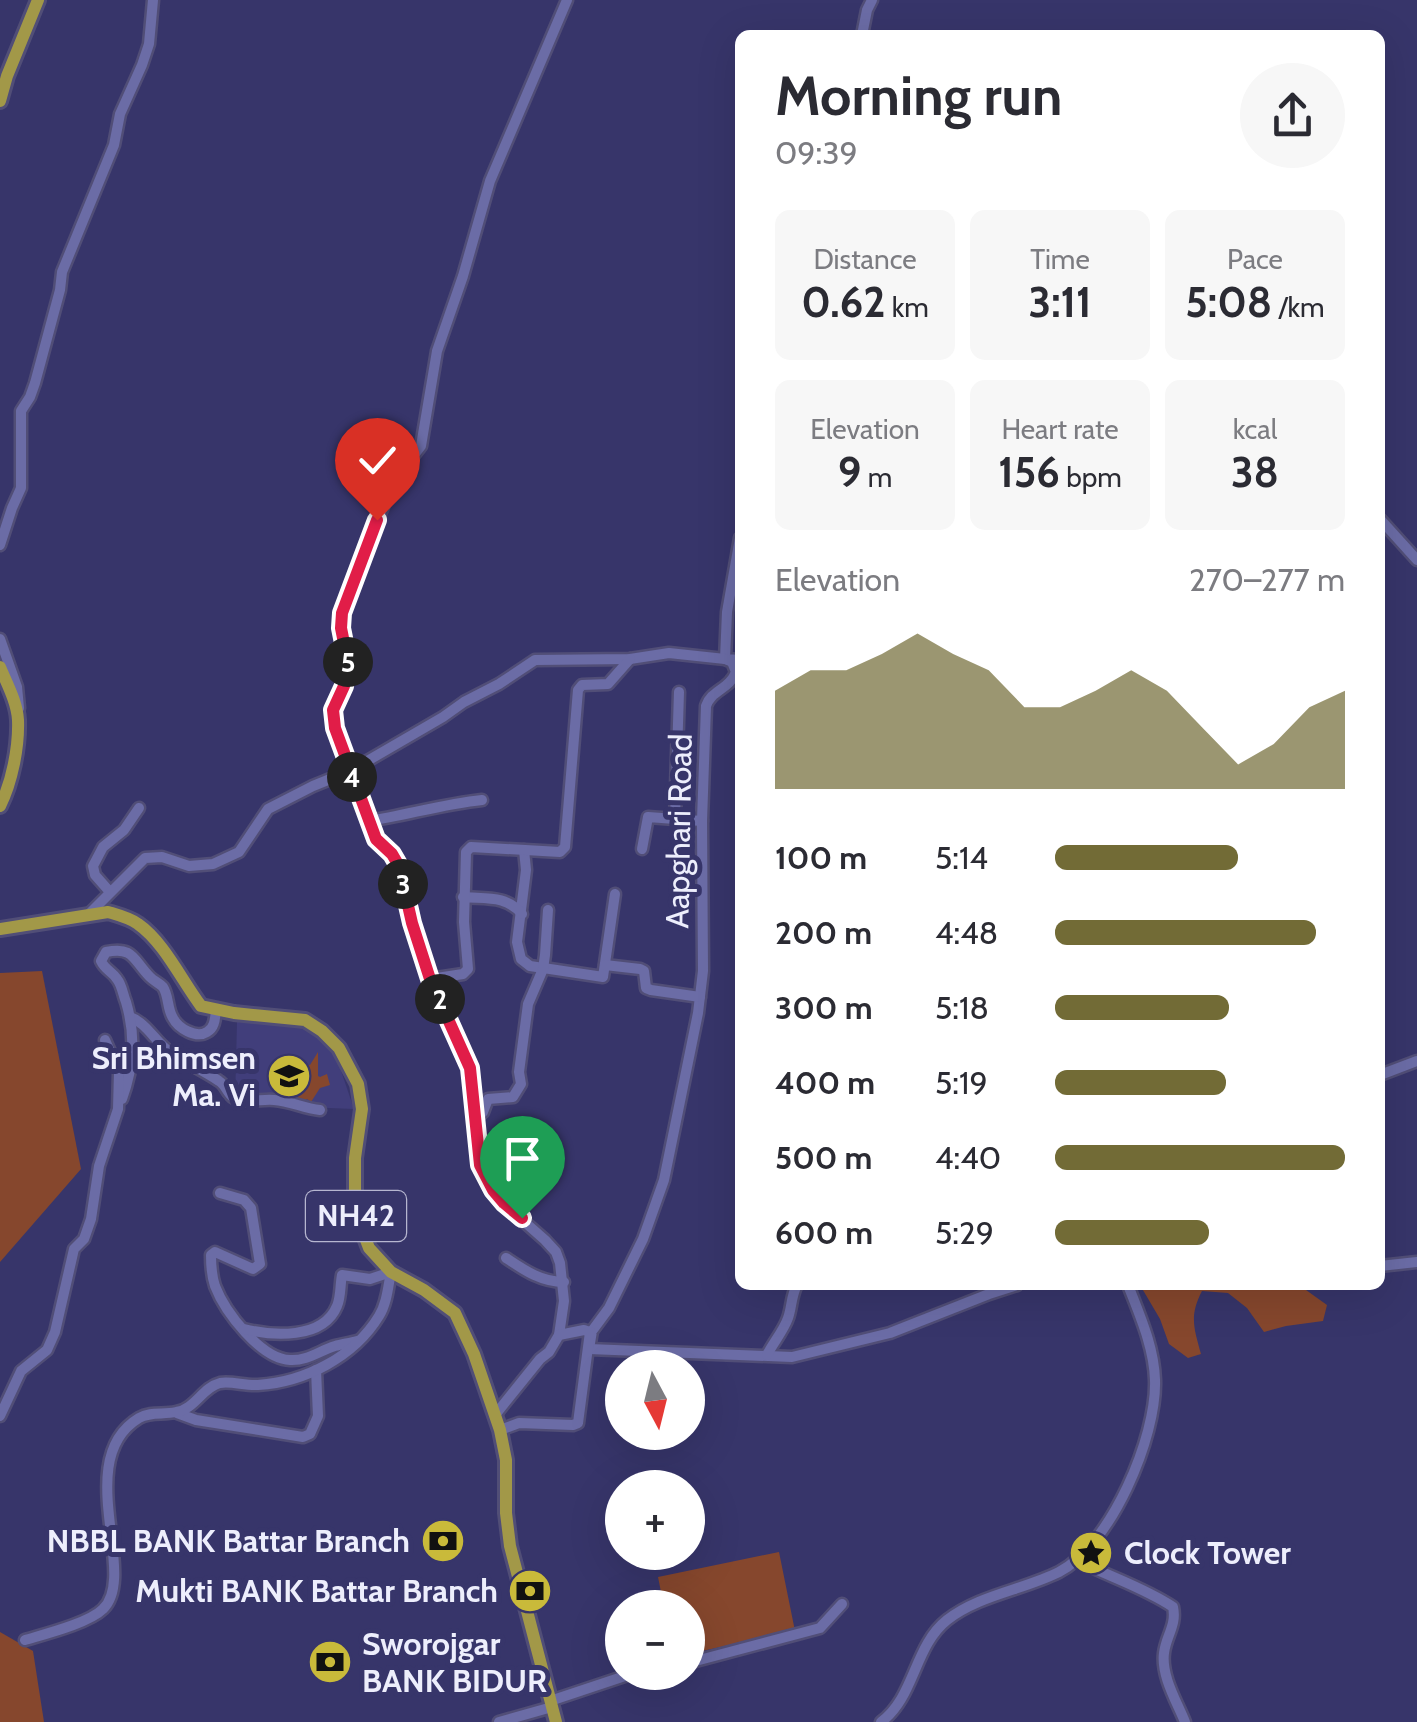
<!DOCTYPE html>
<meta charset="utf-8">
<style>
:root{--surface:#fff;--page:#f7f7f7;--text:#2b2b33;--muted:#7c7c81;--accent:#726b36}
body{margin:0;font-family:Cabin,sans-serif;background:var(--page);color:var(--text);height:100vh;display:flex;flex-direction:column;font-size:38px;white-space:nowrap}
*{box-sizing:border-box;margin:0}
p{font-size:32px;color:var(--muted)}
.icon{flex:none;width:55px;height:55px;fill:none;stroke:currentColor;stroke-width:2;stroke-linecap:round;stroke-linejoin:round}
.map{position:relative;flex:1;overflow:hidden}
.details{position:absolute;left:735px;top:30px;width:650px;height:1260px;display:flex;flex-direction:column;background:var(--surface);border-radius:15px;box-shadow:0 10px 40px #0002}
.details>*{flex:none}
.needle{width:65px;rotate:173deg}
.buttons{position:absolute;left:605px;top:1350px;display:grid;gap:20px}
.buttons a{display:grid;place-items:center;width:100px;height:100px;border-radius:50%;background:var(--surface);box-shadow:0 10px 40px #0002;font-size:50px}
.pin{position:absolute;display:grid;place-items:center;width:85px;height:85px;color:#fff;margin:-102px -42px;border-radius:50% 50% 50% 0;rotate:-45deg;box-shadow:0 0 10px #0007}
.pin .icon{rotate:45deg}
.km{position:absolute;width:50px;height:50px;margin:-25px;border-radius:50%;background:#222;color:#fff;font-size:28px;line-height:50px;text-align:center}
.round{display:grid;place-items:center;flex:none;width:105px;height:105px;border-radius:52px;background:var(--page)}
.summary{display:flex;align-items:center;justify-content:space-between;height:170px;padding:0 40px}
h1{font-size:55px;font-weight:700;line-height:75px}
.stats{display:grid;grid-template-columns:repeat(3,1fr);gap:15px;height:170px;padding:10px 40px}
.stats div{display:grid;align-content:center;border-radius:15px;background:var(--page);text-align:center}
.stats b{font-size:42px;font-weight:700}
.stats small{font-size:28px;font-weight:400}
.stats p{font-size:28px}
.chart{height:280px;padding:20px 40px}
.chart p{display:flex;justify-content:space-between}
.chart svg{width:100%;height:180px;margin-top:10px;fill:var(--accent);opacity:.7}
ul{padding:0 40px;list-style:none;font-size:32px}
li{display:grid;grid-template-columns:160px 120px 1fr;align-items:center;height:75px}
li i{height:25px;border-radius:12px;background:var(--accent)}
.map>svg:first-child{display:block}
.built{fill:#413e7b}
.green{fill:#86472d}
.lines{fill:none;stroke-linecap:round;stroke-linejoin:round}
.minor-casing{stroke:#514e77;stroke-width:15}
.major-casing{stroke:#514e77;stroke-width:18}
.minor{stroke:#6b6ca6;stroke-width:10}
.major{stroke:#a29848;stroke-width:12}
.route-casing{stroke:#fff;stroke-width:20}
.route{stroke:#e11d48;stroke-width:12}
.labels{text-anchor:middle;stroke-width:10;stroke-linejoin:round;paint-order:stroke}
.shield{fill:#37356a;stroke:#b6b6d0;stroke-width:2.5}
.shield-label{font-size:30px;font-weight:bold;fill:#edeefc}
.street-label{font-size:32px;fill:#edeefc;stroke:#37356a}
.poi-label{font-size:32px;font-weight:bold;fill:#edeefc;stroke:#37356a;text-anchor:end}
</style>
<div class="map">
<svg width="1417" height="1722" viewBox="0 0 1417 1722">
<rect width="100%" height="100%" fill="#37356a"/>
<!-- built -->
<path class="built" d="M 237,1022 L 303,1023 L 334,1050 L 354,1109 L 253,1105 L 235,1102 Z"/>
<!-- green -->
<g class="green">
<path d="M 42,971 L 81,1169 L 0,1262 L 0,973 Z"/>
<path d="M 318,1052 L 318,1076 L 320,1077 L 327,1074 L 330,1085 L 320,1088 L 311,1102 L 307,1099 L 302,1103 L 298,1100 L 295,1102 C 287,1095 292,1086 296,1079 L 292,1066 L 310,1065 Z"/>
<path d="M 1140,1285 L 1299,1285 L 1327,1305 L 1323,1321 L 1286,1326 L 1264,1332 L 1247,1308 L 1228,1293 L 1202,1291 C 1189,1316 1194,1328 1201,1354 L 1188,1358 L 1169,1344 L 1160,1319 Z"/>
<path d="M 779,1552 L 795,1631 L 688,1654 L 688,1608 L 664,1607 L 658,1577 Z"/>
<path d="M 0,1632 L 33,1651 L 44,1722 L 0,1722 Z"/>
</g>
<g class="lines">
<!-- minor casing -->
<g class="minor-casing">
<g id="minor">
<path d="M 862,35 L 867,10 L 872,0"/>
<path d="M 1380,519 L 1417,560"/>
<path d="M 740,538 L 727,612 L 725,659 L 740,660"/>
<path d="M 0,545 L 12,508 L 21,488 L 21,411 L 30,397 L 35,383 L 60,290 L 62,272 L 114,145 L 120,114 L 142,65 L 149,44 L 153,0"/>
<path d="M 0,639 L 17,687 L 19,708"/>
<path d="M 675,819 L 679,692"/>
<path d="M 369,821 C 407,815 444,804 482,800"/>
<path d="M 642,849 L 648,817 L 702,821"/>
<path d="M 524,850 L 526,870 L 517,942 L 521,959 L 530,966 L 603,977 L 615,894"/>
<path d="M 110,892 L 95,875 L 93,866 L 103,847 L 124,830 L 139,808"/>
<path d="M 463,897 C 486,899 506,895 522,914"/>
<path d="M 88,915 L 145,858 L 162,857 L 189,866 L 213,864 L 239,852 L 268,809 L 313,786 L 350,771 L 443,717 L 464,702 L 499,684 L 535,660 L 630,659 L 669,653 L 725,659 L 732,662 L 736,672 C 730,689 711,690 706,706 L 702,821 L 703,971 L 698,1013 L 664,1180 L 643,1239 L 609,1308 L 592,1331 L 589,1349"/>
<path d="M 605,965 L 640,969 L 644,971 L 646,988 L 651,990 L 700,997"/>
<path d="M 430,979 L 463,974 L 468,969 L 464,922 L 466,852 L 471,847 L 560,852 L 565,847 L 578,690 L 582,685 L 608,684 L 630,659"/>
<path d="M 130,1017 C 148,1024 155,1042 171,1053 C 187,1063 204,1071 219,1081 C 226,1085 227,1094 234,1098 C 244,1103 262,1099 274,1100 C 290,1101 303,1108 320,1110"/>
<path d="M 1380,1075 L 1417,1061"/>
<path d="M 122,1099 C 134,1066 136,1036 126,1002 C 123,995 122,985 117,979 C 112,971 105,970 101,961 L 106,952 C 134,946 133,960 150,977 C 154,981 159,983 163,987 C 169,996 167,1009 173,1018 C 178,1028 196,1039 207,1032 C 215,1028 215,1018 216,1010"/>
<path d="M 476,1119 L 483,1112 L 488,1099 L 513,1097 L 521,1084 L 519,1072 L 528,1004 L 543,969 L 545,955 L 548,910"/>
<path d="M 220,1193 L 244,1200 L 251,1208 L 260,1264 L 253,1269 L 215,1252 L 211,1255 C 211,1265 212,1277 215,1286 C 225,1312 261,1359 290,1360 C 307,1361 319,1351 335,1346 C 342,1344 350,1343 357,1341"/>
<path d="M 506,1258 C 524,1270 541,1282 564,1282"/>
<path d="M 1380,1266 L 1417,1262"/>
<path d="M 589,1349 L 792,1357 L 890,1333 L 989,1294 L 1017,1285"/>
<path d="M 767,1355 C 773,1343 784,1330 788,1318 C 792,1307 791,1296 797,1285"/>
<path d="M 177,1413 L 196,1420 L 303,1437 L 310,1434 L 318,1416 L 316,1370"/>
<path d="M 495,1415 L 540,1359 L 549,1352 L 559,1335 L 564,1301 L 560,1263 L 556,1252 L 545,1240 L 503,1203 L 487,1181 L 480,1165 L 470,1068 L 430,979 L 412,923 L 399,865 L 392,854 L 376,839 L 338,739 L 333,710 L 343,686 L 348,663 L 341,628 L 342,613 L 357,568 L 394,481 L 421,446 L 437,351 L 463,276 L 490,181 L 567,0"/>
<path d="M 0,1416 L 21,1371 L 47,1350 L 55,1332 L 74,1249 L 84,1239 L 91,1219 L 99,1166 L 118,1109 L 119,1072 L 105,1040"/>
<path d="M 500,1430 L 519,1423 L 573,1425 L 578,1423 L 590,1332 L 584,1330 L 559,1335"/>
<path d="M 658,1441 L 663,1432"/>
<path d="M 1077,1560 C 1109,1577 1143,1587 1173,1607 C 1177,1625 1166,1636 1164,1653 C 1161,1676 1177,1702 1185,1722"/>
<path d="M 25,1640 C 45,1634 89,1623 103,1609 C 139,1575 71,1459 139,1418 C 151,1411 163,1415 176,1412 C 194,1410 203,1387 220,1383 C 232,1381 245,1386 258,1385 C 305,1382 354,1357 379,1316 C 387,1303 388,1287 391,1272 L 370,1279 L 342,1275 C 340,1285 341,1297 337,1306 C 323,1340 272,1336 244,1329"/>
<path d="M 688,1663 L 820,1628 L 842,1604"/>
<path d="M 550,1701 L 637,1672"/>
<path d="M 499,1722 L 552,1707"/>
<path d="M 881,1722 C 915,1697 914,1646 947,1620 C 979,1595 1023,1590 1059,1572 C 1111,1545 1157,1437 1155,1380 C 1154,1347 1140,1316 1128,1285"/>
</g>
</g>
<!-- major casing -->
<g class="major-casing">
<g id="major">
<path d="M 0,101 L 7,76 L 38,0"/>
<path d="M 0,667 C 7,684 17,702 18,720 C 19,747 12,782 0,806"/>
<path d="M 0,929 L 108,912 C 118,915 130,918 138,924 C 164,942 182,981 201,1006 L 234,1013 L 305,1020 L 322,1031 L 339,1048 L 358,1084 L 362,1109 L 355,1158 L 355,1211 L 369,1248 L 391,1272 L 424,1290 L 455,1313 L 474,1354 L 500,1430 L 506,1460 L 506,1513 L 510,1546 L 556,1722"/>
</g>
</g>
<!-- minor -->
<use href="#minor" class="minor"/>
<!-- major -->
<use href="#major" class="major"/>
</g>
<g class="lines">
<!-- route casing -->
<g class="route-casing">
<path id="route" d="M 377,520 L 342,613 L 341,628 L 348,663 L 344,686 L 333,710 L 335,728 L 376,839 L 392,854 L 399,866 L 412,923 L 430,979 L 470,1068 L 480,1165 L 493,1190 L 504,1203 L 522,1218"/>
</g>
<!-- route -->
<use href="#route" class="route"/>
</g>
<!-- icons -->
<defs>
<g id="school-disc" transform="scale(2.25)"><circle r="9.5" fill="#c9ba3a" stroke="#37356a"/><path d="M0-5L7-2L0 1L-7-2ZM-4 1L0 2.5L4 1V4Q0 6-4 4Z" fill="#111"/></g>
<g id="bank-disc" transform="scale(2.25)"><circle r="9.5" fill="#c9ba3a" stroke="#37356a"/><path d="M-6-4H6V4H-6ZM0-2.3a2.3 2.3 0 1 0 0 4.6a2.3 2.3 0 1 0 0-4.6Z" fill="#111"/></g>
<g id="sight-disc" transform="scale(2.25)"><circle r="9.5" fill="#c9ba3a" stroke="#37356a"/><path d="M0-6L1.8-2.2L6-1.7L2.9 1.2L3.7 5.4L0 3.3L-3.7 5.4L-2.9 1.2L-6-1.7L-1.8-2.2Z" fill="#111"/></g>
</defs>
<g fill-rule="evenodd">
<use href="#school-disc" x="289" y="1076"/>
<use href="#bank-disc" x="443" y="1541"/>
<use href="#sight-disc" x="1091" y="1553"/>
<use href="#bank-disc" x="530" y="1591"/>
<use href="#bank-disc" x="330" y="1662"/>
</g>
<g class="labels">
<!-- shield labels -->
<rect class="shield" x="306" y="1191" width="100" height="50" rx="8"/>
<g class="shield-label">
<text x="356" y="1226">NH42</text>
</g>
<!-- street labels -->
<g class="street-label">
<text transform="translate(679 831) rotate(-89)" y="11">Aapghari Road</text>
</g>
<!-- poi labels -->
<g class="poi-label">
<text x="256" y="1069">Sri Bhimsen<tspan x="256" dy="37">Ma. Vi</tspan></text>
<text x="410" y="1552">NBBL BANK Battar Branch</text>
<text x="1124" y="1564" text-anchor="start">Clock Tower</text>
<text x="498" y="1602">Mukti BANK Battar Branch</text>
<text x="362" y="1655" text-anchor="start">Sworojgar<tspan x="362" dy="37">BANK BIDUR</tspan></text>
</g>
</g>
</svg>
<div class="buttons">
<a><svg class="needle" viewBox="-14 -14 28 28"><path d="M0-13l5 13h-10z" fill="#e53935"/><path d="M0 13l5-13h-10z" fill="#7c7c81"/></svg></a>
<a>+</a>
<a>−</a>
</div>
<div class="pin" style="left:522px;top:1218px;background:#1e9e55"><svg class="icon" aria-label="arrive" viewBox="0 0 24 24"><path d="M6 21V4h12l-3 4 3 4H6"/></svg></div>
<div class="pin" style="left:377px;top:520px;background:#d93025"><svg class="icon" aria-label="check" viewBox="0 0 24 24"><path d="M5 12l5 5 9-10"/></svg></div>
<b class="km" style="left:440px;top:999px">2</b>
<b class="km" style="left:403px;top:884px">3</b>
<b class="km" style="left:352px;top:777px">4</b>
<b class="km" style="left:348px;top:662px">5</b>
<section class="details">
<div class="summary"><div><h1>Morning run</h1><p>09:39</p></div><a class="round"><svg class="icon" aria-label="share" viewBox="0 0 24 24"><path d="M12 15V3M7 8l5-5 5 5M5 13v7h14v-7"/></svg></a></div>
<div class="stats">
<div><p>Distance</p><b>0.62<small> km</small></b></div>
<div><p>Time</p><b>3:11</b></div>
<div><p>Pace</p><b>5:08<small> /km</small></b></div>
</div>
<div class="stats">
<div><p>Elevation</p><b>9<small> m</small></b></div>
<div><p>Heart rate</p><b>156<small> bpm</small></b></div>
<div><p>kcal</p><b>38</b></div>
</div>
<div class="chart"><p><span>Elevation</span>270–277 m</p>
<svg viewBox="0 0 160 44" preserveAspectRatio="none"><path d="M0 44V20L10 15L20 15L30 11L40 6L50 11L60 15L70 24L80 24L90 20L100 15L110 20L120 29L130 38L140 33L150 24L160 20V44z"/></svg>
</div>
<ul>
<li><b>100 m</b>5:14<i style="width:63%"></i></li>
<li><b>200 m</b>4:48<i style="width:90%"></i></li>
<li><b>300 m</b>5:18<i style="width:60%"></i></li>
<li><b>400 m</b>5:19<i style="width:59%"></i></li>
<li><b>500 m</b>4:40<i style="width:100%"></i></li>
<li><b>600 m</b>5:29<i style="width:53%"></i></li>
</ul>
</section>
</div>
